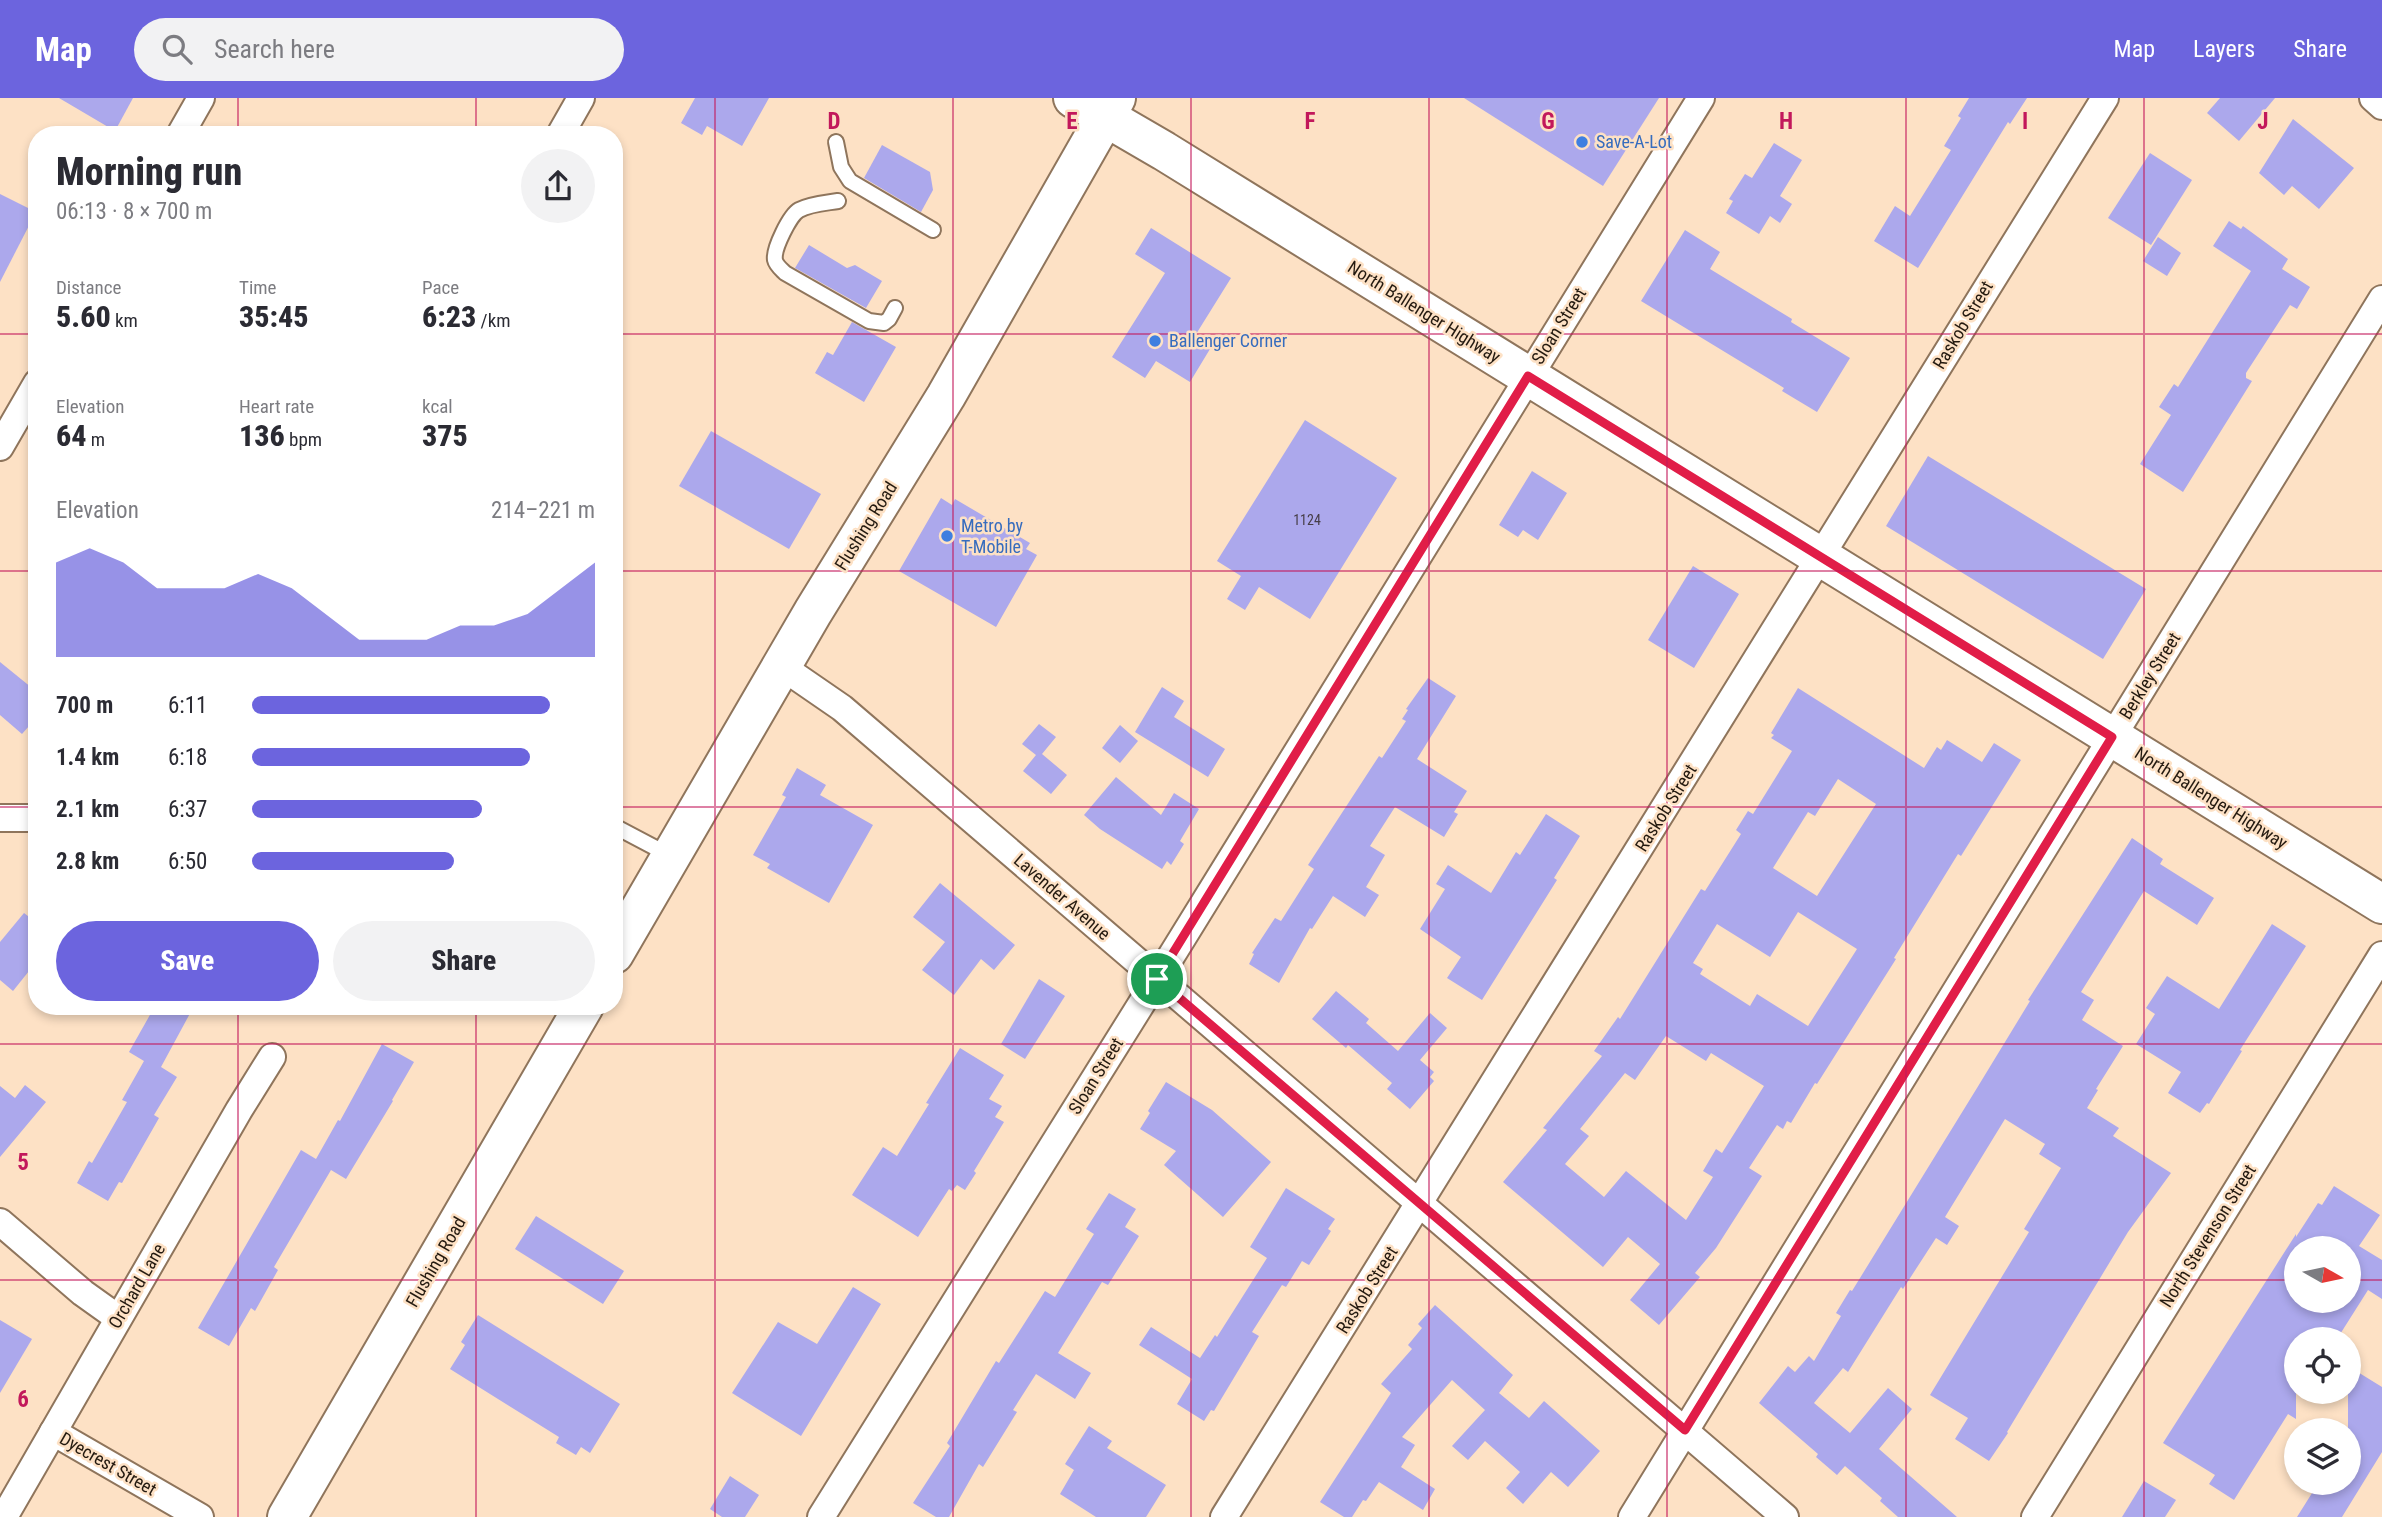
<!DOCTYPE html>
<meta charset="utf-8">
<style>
:root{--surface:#fff;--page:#f2f2f3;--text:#2b2b33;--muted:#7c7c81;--accent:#6c64de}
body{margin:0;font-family:"Roboto Condensed",sans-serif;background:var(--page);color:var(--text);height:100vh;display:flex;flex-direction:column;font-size:26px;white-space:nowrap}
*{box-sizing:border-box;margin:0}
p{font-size:23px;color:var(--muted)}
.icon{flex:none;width:38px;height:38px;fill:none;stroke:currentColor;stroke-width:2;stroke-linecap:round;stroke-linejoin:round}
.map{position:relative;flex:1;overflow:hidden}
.details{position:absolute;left:28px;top:28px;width:595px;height:889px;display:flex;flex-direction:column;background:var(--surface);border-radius:28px;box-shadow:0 4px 10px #0003}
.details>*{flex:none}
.needle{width:46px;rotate:99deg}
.tools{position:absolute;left:2284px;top:1138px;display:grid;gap:14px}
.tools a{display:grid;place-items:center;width:77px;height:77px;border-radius:50%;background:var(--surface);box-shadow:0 4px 10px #0003;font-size:35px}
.pin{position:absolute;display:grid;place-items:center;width:60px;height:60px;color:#fff;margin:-30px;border:4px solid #fff;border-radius:50%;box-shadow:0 2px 7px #0007}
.round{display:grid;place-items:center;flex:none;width:74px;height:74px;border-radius:37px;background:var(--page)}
.head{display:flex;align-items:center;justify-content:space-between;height:119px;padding:0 28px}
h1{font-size:38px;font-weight:800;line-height:52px}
.metrics{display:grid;grid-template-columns:repeat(3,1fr);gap:10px;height:119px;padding:7px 28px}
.metrics div{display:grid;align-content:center}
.metrics b{font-size:30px;font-weight:800}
.metrics small{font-size:19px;font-weight:400}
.metrics p{font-size:19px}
.chart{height:196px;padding:14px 28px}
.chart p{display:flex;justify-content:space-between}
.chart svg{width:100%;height:126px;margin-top:7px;fill:var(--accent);opacity:.7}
.action{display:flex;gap:14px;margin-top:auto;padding:14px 28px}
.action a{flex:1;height:80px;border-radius:42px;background:var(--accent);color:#fff;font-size:28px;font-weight:800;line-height:80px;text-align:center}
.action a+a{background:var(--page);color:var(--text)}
ul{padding:0 28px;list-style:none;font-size:23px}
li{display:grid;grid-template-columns:112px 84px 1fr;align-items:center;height:52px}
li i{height:18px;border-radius:9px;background:var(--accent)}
header{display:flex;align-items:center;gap:42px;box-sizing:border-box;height:98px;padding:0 35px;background:var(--accent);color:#fff}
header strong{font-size:33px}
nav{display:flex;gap:38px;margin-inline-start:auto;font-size:24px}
.search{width:490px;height:63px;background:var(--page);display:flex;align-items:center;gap:18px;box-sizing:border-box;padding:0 24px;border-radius:38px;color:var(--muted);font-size:26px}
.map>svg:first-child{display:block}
.building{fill:#aca8ec;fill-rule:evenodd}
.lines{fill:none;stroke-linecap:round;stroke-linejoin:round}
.service-casing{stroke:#8f755c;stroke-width:18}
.minor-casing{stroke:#8f755c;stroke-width:30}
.secondary-casing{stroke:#8f755c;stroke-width:42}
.service{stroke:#fff;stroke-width:14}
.minor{stroke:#fff;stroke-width:26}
.secondary{stroke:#fff;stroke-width:38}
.route-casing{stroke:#fff;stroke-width:14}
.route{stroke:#e11d48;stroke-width:9}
.grid{fill:none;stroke:#c2185b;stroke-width:2;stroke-opacity:0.55}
.shop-dot{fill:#3f7fe0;stroke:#fde1c5;stroke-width:2.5}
.labels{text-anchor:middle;stroke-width:5;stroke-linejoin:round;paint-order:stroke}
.number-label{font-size:14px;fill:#463e47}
.shop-label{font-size:18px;fill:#366cbe;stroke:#fde1c5;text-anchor:start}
.street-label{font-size:18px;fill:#241a10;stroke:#fde1c5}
.grid-label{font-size:23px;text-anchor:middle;font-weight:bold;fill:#c2185b;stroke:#fde1c5;stroke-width:5;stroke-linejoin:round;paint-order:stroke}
</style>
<header>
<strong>Map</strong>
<div class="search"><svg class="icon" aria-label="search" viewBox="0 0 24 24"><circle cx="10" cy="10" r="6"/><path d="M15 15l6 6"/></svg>Search here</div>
<nav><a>Map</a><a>Layers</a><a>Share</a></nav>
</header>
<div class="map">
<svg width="2382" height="1419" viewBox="0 0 2382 1419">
<rect width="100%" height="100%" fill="#fde1c5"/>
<!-- building -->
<g class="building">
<path d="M 59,0 L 133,0 L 115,33 Z"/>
<path d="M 695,0 L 769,0 L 742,48 L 707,28 L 702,37 L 681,25 Z"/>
<path d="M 1464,0 L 1659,0 L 1603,88 Z"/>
<path d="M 1969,0 L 2027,0 L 2010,26 L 2008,24 L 1918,170 L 1874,143 L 1895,108 L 1910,118 L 1951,52 L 1944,48 L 1961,20 L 1958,18 Z"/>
<path d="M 2220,0 L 2275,0 L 2239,43 L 2207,15 Z"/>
<path d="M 2293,21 L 2354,70 L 2319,111 L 2292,88 L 2284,97 L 2259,75 Z"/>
<path d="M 1774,45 L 1802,62 L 1780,98 L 1792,106 L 1780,125 L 1770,118 L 1759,136 L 1726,115 L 1733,103 L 1729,101 L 1745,76 L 1752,80 Z"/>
<path d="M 882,47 L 930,74 L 933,92 L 921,114 L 864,80 Z"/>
<path d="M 2150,55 L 2192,82 L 2151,147 L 2108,120 Z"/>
<path d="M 0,96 L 36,114 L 0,184 Z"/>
<path d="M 2229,123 L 2241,131 L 2243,128 L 2288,161 L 2282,171 L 2310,189 L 2297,211 L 2290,207 L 2246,275 L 2246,280 L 2252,283 L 2183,394 L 2140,366 L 2171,317 L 2159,309 L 2174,286 L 2178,289 L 2251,173 L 2213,148 Z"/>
<path d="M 1151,130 L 1231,180 L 1193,241 L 1210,251 L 1190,284 L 1156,263 L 1145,280 L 1112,259 L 1165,175 L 1135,156 Z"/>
<path d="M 1685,132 L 1720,154 L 1710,171 L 1792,221 L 1791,224 L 1850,260 L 1817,314 L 1782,293 L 1784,290 L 1641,203 Z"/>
<path d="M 2158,139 L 2181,155 L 2167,178 L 2143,163 Z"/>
<path d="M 809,147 L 847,170 L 855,167 L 882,183 L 866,210 L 795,170 Z"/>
<path d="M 852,224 L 896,249 L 864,304 L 815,275 L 827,254 L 833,257 Z"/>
<path d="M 1305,322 L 1397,380 L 1310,521 L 1259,489 L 1245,512 L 1227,501 L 1241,478 L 1217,463 Z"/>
<path d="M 711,333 L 821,396 L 789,451 L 679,388 Z"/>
<path d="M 1928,358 L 2146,491 L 2103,561 L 1886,428 Z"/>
<path d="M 1532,373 L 1567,395 L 1538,442 L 1523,432 L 1518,439 L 1499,427 Z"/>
<path d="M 941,400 L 952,407 L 955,401 L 1030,445 L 1026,451 L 1037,457 L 996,529 L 899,473 Z"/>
<path d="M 1693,468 L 1739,496 L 1694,570 L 1648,542 Z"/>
<path d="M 0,564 L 37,594 L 37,619 L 22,636 L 0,617 Z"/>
<path d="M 1428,580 L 1456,598 L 1417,661 L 1467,693 L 1454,714 L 1458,716 L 1444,739 L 1395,709 L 1370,748 L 1385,757 L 1366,789 L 1379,797 L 1365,819 L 1333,798 L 1312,831 L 1310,830 L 1279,885 L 1249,866 L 1254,856 L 1252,855 L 1275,820 L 1281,823 L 1314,771 L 1308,767 L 1379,658 L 1382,660 L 1406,623 L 1402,621 L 1408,612 L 1406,611 Z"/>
<path d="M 1162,589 L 1184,603 L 1174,619 L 1225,651 L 1208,679 L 1135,634 Z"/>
<path d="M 1798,590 L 1924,670 L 1937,649 L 1941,652 L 1947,642 L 1982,664 L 1994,645 L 2021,662 L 1961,758 L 1958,756 L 1894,860 L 1896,861 L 1817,986 L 1815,985 L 1791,1025 L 1787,1023 L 1783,1031 L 1777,1027 L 1749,1070 L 1762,1078 L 1716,1150 L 1695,1175 L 1700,1179 L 1659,1227 L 1630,1202 L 1660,1166 L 1628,1139 L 1603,1169 L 1503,1084 L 1547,1032 L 1543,1030 L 1602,958 L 1594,953 L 1618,919 L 1620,921 L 1701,791 L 1705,793 L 1741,736 L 1736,732 L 1748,713 L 1753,716 L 1792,653 L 1771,640 L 1774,637 L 1771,635 ZM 1838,681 L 1876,706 L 1817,798 L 1773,770 L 1808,714 L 1815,718 ZM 1798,814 L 1857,851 L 1808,928 L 1757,896 L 1750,908 L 1700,876 L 1703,871 L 1693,865 L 1717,826 L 1770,859 ZM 1666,938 L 1706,963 L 1711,955 L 1764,988 L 1722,1055 L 1716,1051 L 1703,1073 L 1713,1079 L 1686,1122 L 1626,1073 L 1604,1099 L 1565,1066 L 1589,1038 L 1580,1031 L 1625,975 L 1635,982 Z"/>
<path d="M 1039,626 L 1056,639 L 1042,656 L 1067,677 L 1051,696 L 1023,673 L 1036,657 L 1022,646 Z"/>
<path d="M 1120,627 L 1138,643 L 1120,665 L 1102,650 Z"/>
<path d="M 797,670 L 826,687 L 820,697 L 873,727 L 829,805 L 767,770 L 770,766 L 753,757 L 786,699 L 782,697 Z"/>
<path d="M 1116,679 L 1161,717 L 1174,695 L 1199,711 L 1180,743 L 1184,746 L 1171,767 L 1167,763 L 1162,771 L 1100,731 L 1084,717 Z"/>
<path d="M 1546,716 L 1580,738 L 1554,780 L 1557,782 L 1482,902 L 1447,880 L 1461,859 L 1420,831 L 1445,791 L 1436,786 L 1448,767 L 1491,795 L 1516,754 L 1520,757 Z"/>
<path d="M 2132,740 L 2163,761 L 2160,766 L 2214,800 L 2197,827 L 2144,793 L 2081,894 L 2094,902 L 2082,922 L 2123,948 L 2096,991 L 2098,992 L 2087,1010 L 2119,1030 L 2113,1038 L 2171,1075 L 2128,1134 L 2007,1334 L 2008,1335 L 1989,1363 L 1955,1341 L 1968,1320 L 1930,1297 L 2029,1134 L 2024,1131 L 2061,1070 L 2039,1056 L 2045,1046 L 2005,1021 L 1945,1119 L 1959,1128 L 1947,1147 L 1936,1140 L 1903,1191 L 1901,1189 L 1848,1274 L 1843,1270 L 1814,1305 L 1850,1335 L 1888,1290 L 1912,1311 L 1879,1351 L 1957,1419 L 1898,1419 L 1880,1403 L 1882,1400 L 1845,1368 L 1837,1377 L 1816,1359 L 1818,1356 L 1759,1305 L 1788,1268 L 1795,1274 L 1809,1258 L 1814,1263 L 1841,1218 L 1836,1215 L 1850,1192 L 1852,1193 L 1977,990 L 2030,903 L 2028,902 Z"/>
<path d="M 940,785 L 1015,847 L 994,872 L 981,861 L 954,897 L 922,872 L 945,844 L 913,819 Z"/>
<path d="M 24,815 L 37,825 L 37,863 L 13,893 L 0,882 L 0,844 Z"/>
<path d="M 2272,826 L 2306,848 L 2240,952 L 2242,953 L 2209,1006 L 2207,1005 L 2200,1015 L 2168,995 L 2181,974 L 2136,946 L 2155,916 L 2146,910 L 2167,878 L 2219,911 Z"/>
<path d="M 1039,881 L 1065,898 L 1025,961 L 1001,946 Z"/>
<path d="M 1336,893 L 1369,921 L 1366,925 L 1398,953 L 1430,915 L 1447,930 L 1420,962 L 1434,974 L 1430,979 L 1434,983 L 1410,1011 L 1387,991 L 1392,985 L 1348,947 L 1346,950 L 1312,921 Z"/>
<path d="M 155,908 L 194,908 L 161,969 L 177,979 L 154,1017 L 159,1020 L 122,1085 L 119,1084 L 108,1103 L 77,1085 L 89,1063 L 92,1065 L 127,1004 L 122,1002 L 144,963 L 129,954 Z"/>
<path d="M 382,946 L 414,964 L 392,1002 L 393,1003 L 346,1081 L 331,1072 L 274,1169 L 278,1172 L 255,1213 L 251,1210 L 229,1248 L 198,1230 L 301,1052 L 316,1061 L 338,1022 L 340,1023 Z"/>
<path d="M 960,950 L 1004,977 L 989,1001 L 1002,1008 L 995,1019 L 1004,1024 L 974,1073 L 976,1075 L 965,1092 L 957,1087 L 952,1093 L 949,1091 L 918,1139 L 852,1097 L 883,1049 L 897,1058 L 929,1006 L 926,1005 Z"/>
<path d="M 1166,984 L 1212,1012 L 1271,1064 L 1223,1119 L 1164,1067 L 1176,1053 L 1140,1031 L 1150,1015 L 1148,1013 Z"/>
<path d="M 25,987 L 46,1004 L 0,1059 L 0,988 L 15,1000 Z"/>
<path d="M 2334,1088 L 2380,1117 L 2359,1148 L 2382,1162 L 2382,1201 L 2368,1192 L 2337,1241 L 2296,1241 L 2296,1321 L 2288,1316 L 2234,1402 L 2209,1386 L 2215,1377 L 2163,1345 L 2296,1136 L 2296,1139 L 2318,1105 L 2322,1107 ZM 2296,1150 L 2348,1150 L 2348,1202 L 2296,1202 Z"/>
<path d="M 1286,1090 L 1335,1121 L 1328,1131 L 1331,1133 L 1309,1167 L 1302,1163 L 1286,1189 L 1282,1187 L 1252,1234 L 1259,1238 L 1214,1313 L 1211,1312 L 1204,1323 L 1177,1306 L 1192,1281 L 1139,1247 L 1151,1229 L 1200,1260 L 1215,1237 L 1217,1239 L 1267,1160 L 1250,1149 Z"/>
<path d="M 1109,1095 L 1136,1111 L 1125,1129 L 1139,1138 L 1108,1187 L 1102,1184 L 1058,1255 L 1091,1275 L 1075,1301 L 1036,1276 L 1013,1312 L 1017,1314 L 983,1369 L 979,1366 L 949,1419 L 936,1419 L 913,1405 L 950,1348 L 947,1345 L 996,1263 L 999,1265 L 1045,1193 L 1055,1199 L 1094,1136 L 1086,1131 Z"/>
<path d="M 536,1118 L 624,1173 L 603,1206 L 515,1151 Z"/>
<path d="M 853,1189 L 881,1206 L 801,1338 L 732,1295 L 778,1224 L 817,1246 Z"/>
<path d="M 1435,1207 L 1513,1277 L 1499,1295 L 1529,1320 L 1544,1303 L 1600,1353 L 1568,1389 L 1551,1374 L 1523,1406 L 1506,1390 L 1520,1374 L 1485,1343 L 1468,1362 L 1452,1348 L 1485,1312 L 1452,1282 L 1402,1339 L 1415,1347 L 1401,1369 L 1435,1391 L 1423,1412 L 1379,1384 L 1366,1403 L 1363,1402 L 1352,1419 L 1344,1419 L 1320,1404 L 1391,1295 L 1381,1286 L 1412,1251 L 1408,1247 L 1422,1230 L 1418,1226 Z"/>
<path d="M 478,1217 L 620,1306 L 590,1355 L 581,1349 L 576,1357 L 556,1345 L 559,1339 L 450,1271 L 465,1247 L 461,1244 Z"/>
<path d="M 0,1222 L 32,1241 L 0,1295 Z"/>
<path d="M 2348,1268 L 2382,1289 L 2382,1354 L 2342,1419 L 2297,1419 L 2319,1384 L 2348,1384 Z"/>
<path d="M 1089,1328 L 1112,1343 L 1107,1350 L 1166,1387 L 1146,1419 L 1096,1419 L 1060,1396 L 1074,1372 L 1065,1366 Z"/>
<path d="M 730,1378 L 759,1397 L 745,1419 L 722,1419 L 710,1411 Z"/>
<path d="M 2144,1383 L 2176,1402 L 2165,1419 L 2122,1419 Z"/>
</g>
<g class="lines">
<!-- service casing -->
<g class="service-casing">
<g id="service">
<path d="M 836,44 L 841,69 L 850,83 L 933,132"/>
<path d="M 838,103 C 826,105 810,106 799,112 C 790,117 773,151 775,162 C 776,167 781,171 785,175 L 869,223 L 884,225 L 889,221 L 895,210"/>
<path d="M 614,728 L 669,757"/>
</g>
</g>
<!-- minor casing -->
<g class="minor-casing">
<g id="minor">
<path d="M 2373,0 L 2382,8"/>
<path d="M 180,37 L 201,0"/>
<path d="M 560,37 L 581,0"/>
<path d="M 0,349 L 37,285"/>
<path d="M 781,568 L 842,610 L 1785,1419"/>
<path d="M 0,720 L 30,720"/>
<path d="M 0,1124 L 83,1195 L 118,1220"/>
<path d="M 53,1334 L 200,1419"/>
<path d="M 4,1419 L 239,1012 L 272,959"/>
<path d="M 821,1419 L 1175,852 L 1701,0"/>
<path d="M 1224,1419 L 2105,0"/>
<path d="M 1632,1419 L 2382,201"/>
<path d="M 2035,1419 L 2382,857"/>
</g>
</g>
<!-- secondary casing -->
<g class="secondary-casing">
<g id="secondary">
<path d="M 1073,0 L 1164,53 L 2382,806"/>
<path d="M 614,856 L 813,514 L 946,298 L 1116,0"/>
<path d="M 287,1419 L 584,908"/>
</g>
</g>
<!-- service -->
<use href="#service" class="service"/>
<!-- minor -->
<use href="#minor" class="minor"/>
<!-- secondary -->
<use href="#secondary" class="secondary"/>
</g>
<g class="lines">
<!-- route casing -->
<g class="route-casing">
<path id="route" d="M 1528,278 L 2112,639 L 1685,1332 L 1157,881 Z"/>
</g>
<!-- route -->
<use href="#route" class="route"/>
</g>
<!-- grid -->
<path class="grid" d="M 238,0 L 238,37M 476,0 L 476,37M 715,0 L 715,1419M 953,0 L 953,1419M 1191,0 L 1191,1419M 1429,0 L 1429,1419M 1667,0 L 1667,1419M 1906,0 L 1906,1419M 2144,0 L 2144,1419M 0,236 L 37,236M 614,236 L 2382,236M 0,473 L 37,473M 614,473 L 2382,473M 0,709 L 37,709M 614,709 L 2382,709M 238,908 L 238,1419M 476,908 L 476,1419M 0,946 L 2382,946M 0,1182 L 2296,1182M 2348,1182 L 2382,1182"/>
<!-- markers -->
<g class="shop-dot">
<circle cx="1582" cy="44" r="7"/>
<circle cx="1155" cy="243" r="7"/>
<circle cx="947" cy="438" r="7"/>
</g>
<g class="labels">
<!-- number labels -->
<g class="number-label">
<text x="1307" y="427">1124</text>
</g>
<!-- shop labels -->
<g class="shop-label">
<text x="1596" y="50">Save-A-Lot</text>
<text x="1169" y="249">Ballenger Corner</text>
<text x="961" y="434">Metro by<tspan x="961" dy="21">T-Mobile</tspan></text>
</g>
<!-- street labels -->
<g class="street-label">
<text transform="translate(1424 214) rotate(32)" y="6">North Ballenger Highway</text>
<text transform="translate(1963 227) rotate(-59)" y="6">Raskob Street</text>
<text transform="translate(1559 228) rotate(-58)" y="6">Sloan Street</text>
<text transform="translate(866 428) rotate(-58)" y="6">Flushing Road</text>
<text transform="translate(2150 578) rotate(-58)" y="6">Berkley Street</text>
<text transform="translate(2211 700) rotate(32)" y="6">North Ballenger Highway</text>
<text transform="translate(1666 710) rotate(-58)" y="6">Raskob Street</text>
<text transform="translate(1062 799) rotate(41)" y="6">Lavender Avenue</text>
<text transform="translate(1096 978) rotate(-58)" y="6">Sloan Street</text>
<text transform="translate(2208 1138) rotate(-58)" y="6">North Stevenson Street</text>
<text transform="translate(436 1164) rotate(-60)" y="6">Flushing Road</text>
<text transform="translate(137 1188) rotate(-60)" y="6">Orchard Lane</text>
<text transform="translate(1367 1192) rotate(-58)" y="6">Raskob Street</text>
<text transform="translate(108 1366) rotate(30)" y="6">Dyecrest Street</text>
</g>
</g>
<g class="grid-label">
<text x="834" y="31">D</text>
<text x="1072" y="31">E</text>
<text x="1310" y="31">F</text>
<text x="1548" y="31">G</text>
<text x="1786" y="31">H</text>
<text x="2025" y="31">I</text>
<text x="2263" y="31">J</text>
<text x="23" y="1072">5</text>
<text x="23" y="1309">6</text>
</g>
</svg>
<div class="tools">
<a><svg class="needle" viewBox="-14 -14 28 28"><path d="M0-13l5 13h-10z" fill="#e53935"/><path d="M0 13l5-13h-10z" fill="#7c7c81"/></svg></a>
<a><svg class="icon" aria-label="locate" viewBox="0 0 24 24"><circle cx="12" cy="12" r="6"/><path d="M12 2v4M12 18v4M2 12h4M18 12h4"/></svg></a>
<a><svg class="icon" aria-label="layers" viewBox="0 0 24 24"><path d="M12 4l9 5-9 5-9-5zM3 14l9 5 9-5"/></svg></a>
</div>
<div class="pin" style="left:1157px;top:881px;background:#1e9e55"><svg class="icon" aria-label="arrive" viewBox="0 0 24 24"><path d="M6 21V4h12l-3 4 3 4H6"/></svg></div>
<section class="details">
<div class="head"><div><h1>Morning run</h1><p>06:13 · 8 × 700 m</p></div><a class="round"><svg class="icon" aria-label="share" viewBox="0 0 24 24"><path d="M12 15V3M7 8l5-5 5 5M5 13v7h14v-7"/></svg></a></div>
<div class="metrics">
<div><p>Distance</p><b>5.60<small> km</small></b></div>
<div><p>Time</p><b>35:45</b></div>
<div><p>Pace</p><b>6:23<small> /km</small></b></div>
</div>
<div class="metrics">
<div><p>Elevation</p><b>64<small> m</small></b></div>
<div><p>Heart rate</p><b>136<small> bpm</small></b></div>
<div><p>kcal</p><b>375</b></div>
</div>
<div class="chart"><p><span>Elevation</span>214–221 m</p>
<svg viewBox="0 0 160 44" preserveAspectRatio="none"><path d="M0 44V11L10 6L20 11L30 20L40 20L50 20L60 15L70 20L80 29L90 38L100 38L110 38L120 33L130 33L140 29L150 20L160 11V44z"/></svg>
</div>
<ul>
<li><b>700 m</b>6:11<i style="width:87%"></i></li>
<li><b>1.4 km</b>6:18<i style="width:81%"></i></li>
<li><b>2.1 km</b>6:37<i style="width:67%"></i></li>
<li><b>2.8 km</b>6:50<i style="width:59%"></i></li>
</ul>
<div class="action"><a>Save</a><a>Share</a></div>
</section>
</div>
